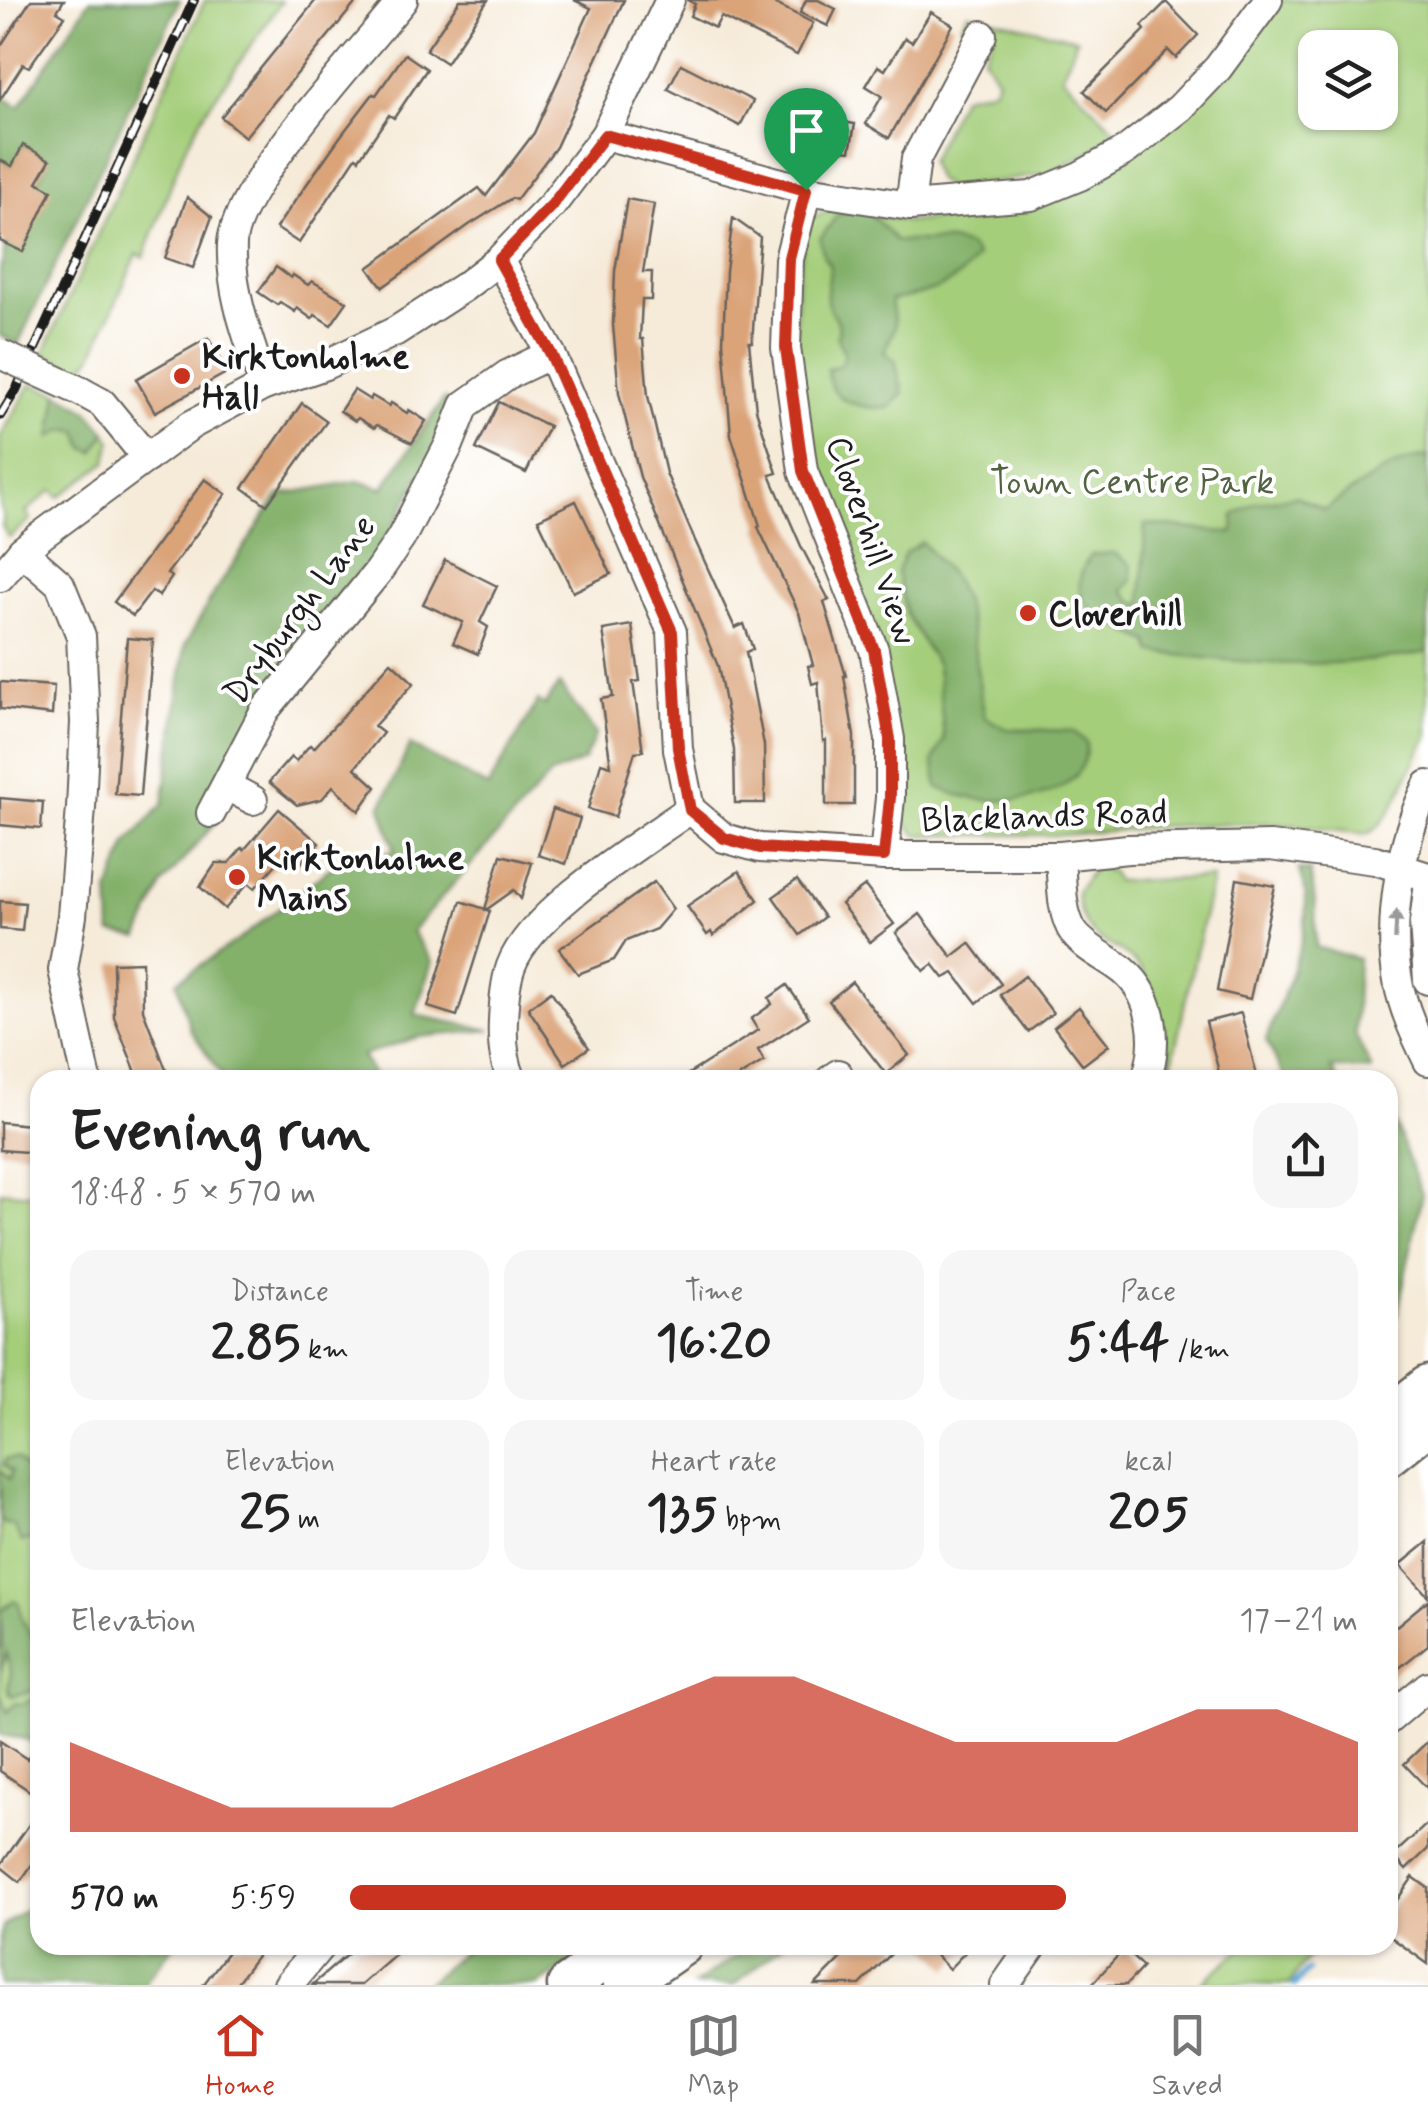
<!DOCTYPE html>
<meta charset="utf-8">
<style>
:root{--surface:#fff;--page:#f6f6f6;--text:#222;--muted:#767676;--line:#e0e0e0;--accent:#c8321e}
body{margin:0;font-family:Mynerve,sans-serif;background:var(--page);color:var(--text);height:100vh;display:flex;flex-direction:column;font-size:38px;white-space:nowrap}
*{box-sizing:border-box;margin:0}
p{font-size:32px;color:var(--muted)}
.icon{flex:none;width:55px;height:55px;fill:none;stroke:currentColor;stroke-width:2;stroke-linecap:round;stroke-linejoin:round}
.map{position:relative;flex:1;overflow:hidden}
.panel{position:absolute;left:30px;top:1070px;width:1368px;height:885px;display:flex;flex-direction:column;background:var(--surface);border-radius:30px;box-shadow:0 2px 8px #0004}
.panel>*{flex:none}
.controls{position:absolute;left:1298px;top:30px;display:grid;gap:20px}
.controls a{display:grid;place-items:center;width:100px;height:100px;border-radius:20px;background:var(--surface);box-shadow:0 2px 8px #0004;font-size:50px}
.pin{position:absolute;display:grid;place-items:center;width:85px;height:85px;color:#fff;margin:-102px -42px;border-radius:50% 50% 50% 0;rotate:-45deg;box-shadow:0 0 10px #0007}
.pin .icon{rotate:45deg}
.round{display:grid;place-items:center;flex:none;width:105px;height:105px;border-radius:30px;background:var(--page)}
.headline{display:flex;align-items:center;justify-content:space-between;height:170px;padding:0 40px}
h1{font-size:55px;font-weight:800;line-height:75px}
.metrics{display:grid;grid-template-columns:repeat(3,1fr);gap:15px;height:170px;padding:10px 40px}
.metrics div{display:grid;align-content:center;border-radius:25px;background:var(--page);text-align:center}
.metrics b{font-size:50px;font-weight:800}
.metrics small{font-size:28px;font-weight:400}
.metrics p{font-size:28px}
.chart{height:280px;padding:20px 40px}
.chart p{display:flex;justify-content:space-between}
.chart svg{width:100%;height:180px;margin-top:10px;fill:var(--accent);opacity:.7}
ul{padding:0 40px;list-style:none;font-size:32px}
li{display:grid;grid-template-columns:160px 120px 1fr;align-items:center;height:75px}
li i{height:25px;border-radius:12px;background:var(--accent)}
.dock{display:flex;justify-content:space-around;align-items:center;height:140px;border-top:2px solid var(--line);background:var(--surface);font-size:28px;color:var(--muted)}
.dock a{display:grid;justify-items:center;gap:5px}
.dock .active{color:var(--accent)}
.map>svg:first-child{display:block}
.green{fill:#a4ce7a;stroke:#60754b;stroke-width:2.5;fill-rule:evenodd}
.forest{fill:#83b16a;stroke:#506643;stroke-width:2.5}
.lines{fill:none;stroke-linecap:round;stroke-linejoin:round}
.stream{stroke:#5ba4d2;stroke-width:6}
.building{fill:#daa378}
.minor-casing{stroke:#68645e;stroke-width:32}
.highway-casing{stroke:#68645e;stroke-width:45}
.minor{stroke:#fff;stroke-width:28}
.highway{stroke:#fff;stroke-width:40}
.rail-casing{stroke:#1c1c1c;stroke-width:10}
.rail{stroke:#fff;stroke-width:6;stroke-dasharray:19;stroke-linecap:butt}
.minor-bridge-casing{stroke:#68645e;stroke-width:32;stroke-linecap:butt}
.minor-bridge{stroke:#fff;stroke-width:28}
.oneway{fill:#999}
.route-casing{stroke:#fff;stroke-width:20}
.route{stroke:#c8321e;stroke-width:12}
.poi-dot{fill:#c8321e;stroke:#fff;stroke-width:4}
.labels{text-anchor:middle;stroke-width:8;stroke-linejoin:round;paint-order:stroke}
.poi-label{font-size:35px;font-weight:bold;fill:#1c1c1c;stroke:#fff;text-anchor:start}
.park-label{font-size:35px;fill:#526342;stroke:#fff}
.street-label{font-size:35px;fill:#1c1c1c;stroke:#fff}
</style>
<div class="map">
<svg width="1428" height="1985" viewBox="0 0 1428 1985">
<rect width="100%" height="100%" fill="#fff"/>
<filter id="ink" filterUnits="userSpaceOnUse"><feTurbulence type="fractalNoise" baseFrequency=".01" numOctaves="2"/><feDisplacementMap in="SourceGraphic" scale="20" xChannelSelector="R" yChannelSelector="G"/><feConvolveMatrix kernelMatrix="1 2 1 2 8 2 1 2 1" color-interpolation-filters="sRGB"/></filter>
<filter id="wash" filterUnits="userSpaceOnUse"><feTurbulence type="fractalNoise" baseFrequency=".0048" numOctaves="4" result="noise"/><feDisplacementMap in="SourceGraphic" scale="40" xChannelSelector="R" yChannelSelector="G"/><feGaussianBlur stdDeviation="2.25" result="paint"/><feColorMatrix in="noise" values="0 0 0 0 0 0 0 0 0 0 0 0 0 0 0 0 0 1.4 0 .05"/><feComposite in="paint" operator="in"/></filter>
<g filter="url(#wash)">
<rect width="100%" height="100%" fill="#f6ebd9"/>
<!-- green -->
<g class="green">
<path d="M 205,0 L 282,1 L 207,109 L 184,150 L 144,257 L 137,254 L 92,357 L 80,371 L 43,354 Z"/>
<path d="M 1277,0 L 1428,0 L 1428,738 C 1408,764 1396,821 1367,834 L 1269,823 L 1166,826 L 1063,835 L 917,835 L 898,814 L 898,792 C 880,723 861,654 843,586 C 810,464 776,345 809,219 L 834,207 L 909,222 L 1004,211 L 1086,182 ZM 1315,48 L 1380,48 L 1380,112 L 1315,112 Z"/>
<path d="M 968,13 L 1077,39 L 1062,76 L 1116,131 L 1094,149 L 1048,174 L 949,189 L 937,180 L 929,162 L 962,96 L 993,89 L 998,79 L 983,57 L 993,37 L 962,25 Z"/>
<path d="M 31,384 L 58,393 L 64,430 L 78,431 L 85,448 L 94,452 L 106,432 L 111,442 L 107,462 L 59,497 L 52,490 L 26,512 L 31,519 L 9,538 L 2,526 L 4,519 L 0,508 L 0,437 Z"/>
<path d="M 1095,866 L 1112,872 L 1116,881 L 1212,878 L 1171,1068 C 1166,1039 1160,1005 1146,978 C 1124,935 1082,955 1077,892 Z"/>
<path d="M 0,1191 L 40,1195 L 40,1747 L 26,1739 L 0,1735 Z"/>
<path d="M 1246,1945 L 1324,1945 L 1308,1958 L 1289,1985 L 1201,1983 Z"/>
</g>
<!-- forest -->
<g class="forest">
<path d="M 90,0 L 180,0 L 18,344 L 0,336 L 0,270 L 6,244 L 49,160 L 23,145 L 13,166 L 0,160 L 0,95 L 19,107 Z"/>
<path d="M 856,208 L 870,213 L 896,241 L 950,241 L 969,246 L 977,257 C 955,287 926,295 891,300 L 895,327 L 884,352 L 895,361 L 903,394 L 889,408 C 863,409 827,403 828,369 L 839,366 L 845,355 L 837,337 C 844,319 828,316 827,299 C 826,289 830,277 830,266 L 824,257 L 820,239 L 837,215 Z"/>
<path d="M 58,393 L 86,409 L 106,432 L 94,452 L 85,448 L 78,431 L 64,430 L 51,437 Z"/>
<path d="M 444,399 L 457,406 L 380,552 L 295,658 L 220,817 L 162,885 L 139,938 L 111,933 L 109,892 L 127,844 L 163,804 L 185,645 L 216,590 L 279,495 L 358,481 L 383,488 Z"/>
<path d="M 1428,456 L 1428,652 C 1329,671 1250,664 1152,652 L 1149,642 C 1136,637 1126,629 1114,623 C 1081,608 1068,588 1091,555 L 1114,553 L 1131,565 L 1132,580 L 1123,590 L 1134,603 L 1142,605 L 1145,524 L 1233,533 L 1234,515 L 1255,503 L 1296,496 L 1325,510 C 1357,487 1388,462 1428,456 Z"/>
<path d="M 922,542 C 933,556 949,570 957,585 C 977,626 975,674 985,717 L 1007,729 L 1073,731 L 1086,742 C 1091,807 980,811 938,787 L 933,761 L 944,739 L 937,665 L 906,614 L 897,572 L 905,553 Z"/>
<path d="M 559,684 L 596,734 L 584,761 L 551,774 L 412,931 L 432,962 L 415,1015 L 491,1030 L 418,1037 L 362,1056 L 377,1080 L 225,1080 L 190,1029 L 177,981 L 240,939 L 343,858 L 395,851 L 381,807 L 410,745 L 488,787 L 538,701 L 545,706 Z"/>
<path d="M 1299,869 L 1310,871 L 1315,903 L 1316,947 L 1358,959 L 1355,1034 L 1372,1070 L 1331,1068 L 1338,1080 L 1285,1080 L 1266,1040 C 1283,990 1322,920 1299,869 Z"/>
<path d="M 1392,1116 L 1422,1194 L 1397,1315 L 1388,1327 L 1388,1118 Z"/>
<path d="M 16,1458 L 29,1473 L 26,1484 L 34,1486 L 37,1495 L 40,1494 L 40,1540 L 36,1537 L 22,1542 L 14,1526 L 3,1523 L 0,1517 L 0,1470 L 10,1479 L 12,1471 L 4,1465 L 6,1459 Z"/>
<path d="M 14,1600 L 19,1603 L 22,1620 L 40,1649 L 40,1689 L 12,1696 L 8,1690 L 11,1672 L 6,1653 L 0,1675 L 0,1647 L 3,1647 L 0,1612 Z"/>
<path d="M 0,1694 L 7,1712 L 16,1703 L 22,1704 L 40,1696 L 40,1747 L 26,1739 L 0,1735 Z"/>
<path d="M 40,1898 L 40,1945 L 174,1945 L 143,1985 L 0,1985 L 0,1939 L 3,1926 Z"/>
<path d="M 470,1945 L 597,1945 L 538,1985 L 425,1985 Z"/>
<path d="M 752,1945 L 783,1945 L 734,1985 L 694,1985 Z"/>
</g>
<g class="lines">
<!-- stream -->
<path class="stream" d="M 1294,1985 L 1308,1971"/>
</g>
<g id="blocks">
<!-- building -->
<g class="building">
<path d="M 31,0 L 64,0 L 57,11 L 65,16 L 29,67 L 23,64 L 0,100 L 0,47 Z"/>
<path d="M 316,0 L 358,0 L 245,137 L 221,117 Z"/>
<path d="M 460,0 L 488,0 L 446,63 L 426,50 Z"/>
<path d="M 574,0 L 624,0 L 556,147 L 516,200 L 512,198 L 469,225 L 383,287 L 368,268 L 479,188 L 486,196 L 534,133 L 591,8 Z"/>
<path d="M 687,0 L 768,0 L 813,23 L 797,55 L 721,17 L 715,28 L 690,16 L 695,4 Z"/>
<path d="M 806,0 L 818,0 L 836,9 L 828,26 L 800,13 Z"/>
<path d="M 1166,2 L 1198,35 L 1176,58 L 1168,50 L 1106,113 L 1084,91 L 1145,30 L 1142,26 Z"/>
<path d="M 931,12 L 953,25 L 889,138 L 866,124 L 882,96 L 866,86 L 878,66 L 885,70 L 905,38 L 912,42 Z"/>
<path d="M 405,54 L 427,69 L 394,118 L 389,115 L 359,159 L 356,157 L 299,243 L 276,228 L 340,137 L 373,94 L 376,95 Z"/>
<path d="M 681,64 L 753,101 L 740,126 L 668,89 Z"/>
<path d="M 802,115 L 855,124 L 850,151 L 798,143 Z"/>
<path d="M 23,145 L 50,160 L 37,182 L 52,190 L 23,252 L 0,241 L 0,160 L 12,166 Z"/>
<path d="M 187,197 L 212,217 L 193,268 L 165,258 Z"/>
<path d="M 627,199 L 654,204 L 643,272 L 652,272 L 651,300 L 642,300 L 640,339 L 643,339 L 648,396 L 666,473 L 693,536 L 735,628 L 744,624 L 753,649 L 746,652 L 764,745 L 765,803 L 735,803 L 734,750 L 718,666 L 640,477 L 619,393 L 613,325 L 615,271 Z"/>
<path d="M 733,218 L 760,237 L 752,342 L 749,342 L 756,410 L 777,473 L 770,475 L 801,546 L 829,600 L 824,602 L 846,676 L 844,676 L 854,736 L 854,805 L 826,805 L 826,740 L 823,741 L 818,682 L 812,684 L 808,666 L 813,665 L 799,613 L 758,527 L 760,526 L 731,435 L 723,342 L 726,271 Z"/>
<path d="M 276,267 L 291,278 L 293,275 L 308,285 L 312,281 L 347,302 L 331,325 L 315,315 L 312,319 L 297,308 L 295,312 L 280,302 L 277,305 L 258,292 Z"/>
<path d="M 208,338 L 228,372 L 155,412 L 136,379 Z"/>
<path d="M 354,390 L 370,400 L 372,396 L 389,406 L 391,403 L 407,413 L 409,410 L 426,421 L 412,443 L 377,425 L 374,428 L 358,418 L 355,421 L 340,411 Z"/>
<path d="M 499,402 L 549,426 L 526,473 L 476,449 Z"/>
<path d="M 302,403 L 327,421 L 267,505 L 243,488 Z"/>
<path d="M 205,479 L 226,494 L 167,574 L 172,577 L 159,596 L 152,591 L 133,616 L 114,602 Z"/>
<path d="M 576,501 L 611,574 L 573,592 L 538,519 Z"/>
<path d="M 445,560 L 497,586 L 480,622 L 488,627 L 478,654 L 453,643 L 463,622 L 423,604 Z"/>
<path d="M 632,625 L 640,681 L 633,682 L 643,751 L 635,752 L 615,817 L 588,809 L 601,763 L 611,766 L 601,699 L 613,697 L 603,630 Z"/>
<path d="M 127,638 L 153,640 L 140,796 L 115,794 Z"/>
<path d="M 391,662 L 414,683 L 374,726 L 383,733 L 355,768 L 376,787 L 359,811 L 333,786 L 322,799 L 297,805 L 269,782 L 291,757 L 296,761 L 310,745 L 314,748 Z"/>
<path d="M 0,682 L 54,686 L 52,715 L 0,709 Z"/>
<path d="M 0,798 L 43,802 L 41,829 L 0,825 Z"/>
<path d="M 279,809 L 319,843 L 299,865 L 285,854 L 255,888 L 248,883 L 225,909 L 200,887 L 216,863 L 229,863 L 242,848 L 244,850 Z"/>
<path d="M 553,809 L 580,818 L 566,864 L 538,855 Z"/>
<path d="M 501,855 L 532,863 L 521,899 L 514,890 L 486,910 L 490,911 L 457,1016 L 428,1007 L 461,901 L 485,909 Z"/>
<path d="M 739,871 L 758,900 L 713,936 L 711,932 L 707,935 L 687,906 Z"/>
<path d="M 1237,879 L 1275,886 L 1250,999 L 1217,991 Z"/>
<path d="M 797,880 L 824,917 L 800,935 L 773,897 Z"/>
<path d="M 654,882 L 673,909 L 656,929 L 626,941 L 614,960 L 578,974 L 559,949 Z"/>
<path d="M 865,886 L 894,924 L 870,942 L 841,904 Z"/>
<path d="M 0,901 L 25,903 L 22,931 L 0,929 Z"/>
<path d="M 920,914 L 952,957 L 970,943 L 1001,984 L 977,1003 L 954,973 L 944,978 L 933,964 L 924,971 L 896,933 Z"/>
<path d="M 142,962 L 143,1010 L 170,1080 L 139,1080 L 114,1017 L 113,963 Z"/>
<path d="M 1025,976 L 1053,1013 L 1028,1032 L 1000,995 Z"/>
<path d="M 852,982 L 909,1055 L 886,1074 L 829,1001 Z"/>
<path d="M 787,985 L 809,1017 L 758,1050 L 764,1061 L 733,1080 L 679,1080 L 758,1030 L 751,1019 L 772,1004 L 769,998 Z"/>
<path d="M 551,991 L 589,1048 L 565,1064 L 528,1008 Z"/>
<path d="M 1079,1007 L 1109,1045 L 1083,1065 L 1054,1027 Z"/>
<path d="M 1241,1013 L 1258,1080 L 1221,1080 L 1206,1022 Z"/>
<path d="M 0,1122 L 40,1126 L 40,1153 L 0,1150 Z"/>
<path d="M 1428,1542 L 1428,1596 L 1400,1565 Z"/>
<path d="M 1428,1600 L 1428,1645 L 1388,1677 L 1388,1633 Z"/>
<path d="M 40,1739 L 40,1798 L 0,1771 L 0,1741 L 27,1759 Z"/>
<path d="M 1428,1741 L 1428,1789 L 1404,1764 Z"/>
<path d="M 40,1809 L 40,1853 L 20,1882 L 0,1866 Z"/>
<path d="M 1428,1823 L 1428,1849 L 1406,1870 L 1393,1855 Z"/>
<path d="M 1413,1877 L 1428,1888 L 1428,1964 L 1388,1935 L 1388,1913 Z"/>
<path d="M 233,1945 L 265,1945 L 235,1985 L 203,1985 Z"/>
<path d="M 358,1945 L 407,1945 L 361,1985 L 312,1985 Z"/>
<path d="M 837,1945 L 900,1945 L 860,1985 L 815,1985 L 846,1954 Z"/>
<path d="M 926,1945 L 972,1945 L 949,1969 Z"/>
<path d="M 1124,1949 L 1143,1967 L 1126,1985 L 1091,1985 Z"/>
</g>
</g>
</g>
<g filter="url(#ink)">
<use href="#blocks" fill-opacity="0" stroke="#68645e" stroke-width="2.5"/>
<g class="lines">
<!-- minor casing -->
<g class="minor-casing">
<g id="minor">
<path d="M 605,135 L 807,190 L 910,206 L 1031,196 L 1080,176 L 1125,151 L 1180,108 L 1218,68 L 1268,0"/>
<path d="M 807,190 L 789,259 L 786,348 L 803,471 L 874,650 L 890,739 L 890,798 L 884,856"/>
<path d="M 910,206 L 916,159 L 982,35"/>
<path d="M 499,260 L 551,354 L 672,632 L 678,749 L 690,809 L 724,838 L 760,848 L 884,856 L 1060,856 L 1128,849 L 1270,846 L 1375,860 L 1428,877"/>
<path d="M 264,386 C 249,339 230,294 232,244 C 234,188 364,49 403,0"/>
<path d="M 80,391 L 102,403 L 147,458"/>
<path d="M 22,551 L 60,584 L 81,636 L 85,722 L 81,808 L 72,916 L 63,970 L 87,1080"/>
<path d="M 0,577 L 22,551 L 42,535 L 191,425 L 264,386 L 325,365 L 396,331 L 464,287 L 499,260 L 552,205 L 605,135 L 670,0"/>
<path d="M 1428,785 C 1401,839 1387,921 1398,981 C 1403,1009 1416,1036 1428,1061"/>
<path d="M 227,786 L 253,800"/>
<path d="M 211,813 L 265,710 L 377,573 L 401,538 L 449,445 L 465,405 L 507,375 L 551,354"/>
<path d="M 1060,856 C 1062,879 1060,913 1074,933 C 1086,949 1108,958 1124,971 C 1154,997 1160,1045 1145,1080"/>
<path d="M 1428,890 L 1424,923 L 1428,980"/>
<path d="M 512,1080 C 503,1061 502,1040 503,1020 C 504,1002 505,983 511,966 C 531,911 641,844 690,809"/>
<path d="M 830,1080 L 838,1074"/>
<path d="M 1388,1720 L 1428,1686"/>
<path d="M 288,1985 L 321,1945"/>
<path d="M 1005,1985 L 1033,1945"/>
</g>
</g>
<!-- highway casing -->
<g class="highway-casing">
<g id="highway">
<path d="M 1388,1418 L 1428,1386"/>
<path d="M 1388,1456 L 1428,1424"/>
<path d="M 568,1985 L 625,1945"/>
<path d="M 624,1985 L 682,1945"/>
</g>
</g>
<!-- minor -->
<use href="#minor" class="minor"/>
<!-- highway -->
<use href="#highway" class="highway"/>
<!-- rail casing -->
<g class="rail-casing">
<path id="rail" d="M 0,416 L 16,390 L 194,0"/>
</g>
<!-- rail -->
<use href="#rail" class="rail"/>
<!-- minor-bridge casing -->
<g class="minor-bridge-casing">
<path id="minor-bridge" d="M 0,354 L 80,391"/>
</g>
<!-- minor-bridge -->
<use href="#minor-bridge" class="minor-bridge"/>
</g>
<!-- one-way arrows -->
<defs><path id="oneway-solid" d="M-6-.8H1V-3.2L6.5 0L1 3.2V.8H-6Z" transform="scale(2.5)"/></defs>
<use class="oneway" href="#oneway-solid" transform="translate(1396 925) rotate(-87)"/>
</g>
<g class="lines" filter="url(#ink)">
<!-- route casing -->
<g class="route-casing">
<path id="route" d="M 605,135 L 806,190 L 789,258 L 786,348 L 803,471 L 874,650 L 890,739 L 890,798 L 884,856 L 760,848 L 724,838 L 690,810 L 678,748 L 672,632 L 551,354 L 499,260 L 552,205 Z"/>
</g>
<!-- route -->
<use href="#route" class="route"/>
</g>
<!-- markers -->
<g class="poi-dot">
<circle cx="182" cy="376" r="10"/>
<circle cx="1028" cy="613" r="10"/>
<circle cx="237" cy="877" r="10"/>
</g>
<g class="labels">
<!-- poi labels -->
<g class="poi-label">
<text x="202" y="368">Kirktonholme<tspan x="202" dy="40">Hall</tspan></text>
<text x="1048" y="625">Cloverhill</text>
<text x="257" y="869">Kirktonholme<tspan x="257" dy="40">Mains</tspan></text>
</g>
<!-- park labels -->
<g class="park-label">
<text x="1132" y="493">Town Centre Park</text>
</g>
<!-- street labels -->
<g class="street-label">
<text transform="translate(873 540) rotate(71)" y="12">Cloverhill View</text>
<text transform="translate(299 609) rotate(-53)" y="12">Dryburgh Lane</text>
<text transform="translate(1044 815) rotate(-2)" y="12">Blacklands Road</text>
</g>
</g>
</svg>
<div class="controls">
<a><svg class="icon" aria-label="layers" viewBox="0 0 24 24"><path d="M12 4l9 5-9 5-9-5zM3 14l9 5 9-5"/></svg></a>
</div>
<div class="pin" style="left:806px;top:190px;background:#1e9e55"><svg class="icon" aria-label="arrive" viewBox="0 0 24 24"><path d="M6 21V4h12l-3 4 3 4H6"/></svg></div>
<section class="panel">
<div class="headline"><div><h1>Evening run</h1><p>18:48 · 5 × 570 m</p></div><a class="round"><svg class="icon" aria-label="share" viewBox="0 0 24 24"><path d="M12 15V3M7 8l5-5 5 5M5 13v7h14v-7"/></svg></a></div>
<div class="metrics">
<div><p>Distance</p><b>2.85<small> km</small></b></div>
<div><p>Time</p><b>16:20</b></div>
<div><p>Pace</p><b>5:44<small> /km</small></b></div>
</div>
<div class="metrics">
<div><p>Elevation</p><b>25<small> m</small></b></div>
<div><p>Heart rate</p><b>135<small> bpm</small></b></div>
<div><p>kcal</p><b>205</b></div>
</div>
<div class="chart"><p><span>Elevation</span>17–21 m</p>
<svg viewBox="0 0 160 44" preserveAspectRatio="none"><path d="M0 44V22L10 30L20 38L30 38L40 38L50 30L60 22L70 14L80 6L90 6L100 14L110 22L120 22L130 22L140 14L150 14L160 22V44z"/></svg>
</div>
<ul>
<li><b>570 m</b>5:59<i style="width:71%"></i></li>
</ul>
</section>
</div>
<nav class="dock">
<a class="active"><svg class="icon" aria-label="home" viewBox="0 0 24 24"><path d="M3 11l9-7 9 7M6 9v11h12V9"/></svg>Home</a>
<a><svg class="icon" aria-label="map" viewBox="0 0 24 24"><path d="M3 6l6-2 6 2 6-2v14l-6 2-6-2-6 2zM9 4v14M15 6v14"/></svg>Map</a>
<a><svg class="icon" aria-label="saved" viewBox="0 0 24 24"><path d="M7 4h10v16l-5-4-5 4z"/></svg>Saved</a>
</nav>
